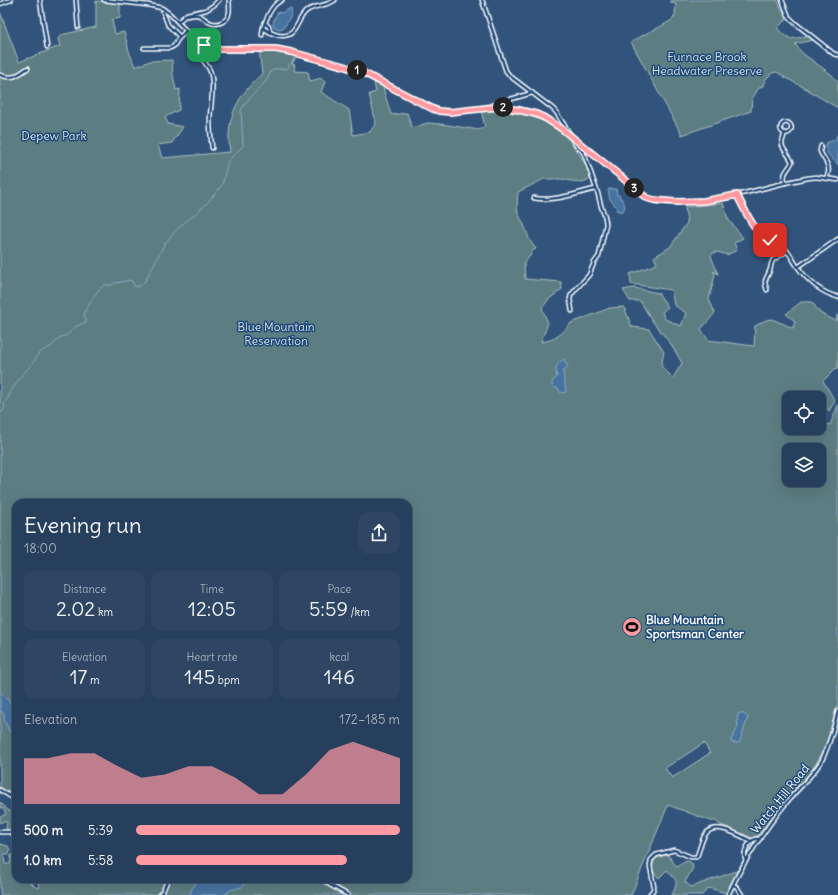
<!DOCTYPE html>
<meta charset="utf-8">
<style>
:root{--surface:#263f5d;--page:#2e4663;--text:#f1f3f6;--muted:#a4afbc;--line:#425872;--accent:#ff9aa2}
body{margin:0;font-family:Delius,sans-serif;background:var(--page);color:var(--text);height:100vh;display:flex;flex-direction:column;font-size:15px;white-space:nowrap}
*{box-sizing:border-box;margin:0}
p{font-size:13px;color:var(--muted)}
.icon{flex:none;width:22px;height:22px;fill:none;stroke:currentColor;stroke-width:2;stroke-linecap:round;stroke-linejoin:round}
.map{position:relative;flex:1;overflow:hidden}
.sheet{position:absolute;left:12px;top:499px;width:400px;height:384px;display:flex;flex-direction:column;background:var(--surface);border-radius:12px;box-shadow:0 4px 16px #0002,0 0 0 1px var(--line)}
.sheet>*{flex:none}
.buttons{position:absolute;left:782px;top:391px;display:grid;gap:8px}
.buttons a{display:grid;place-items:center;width:44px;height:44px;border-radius:8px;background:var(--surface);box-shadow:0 4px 16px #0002,0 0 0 1px var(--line);font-size:20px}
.pin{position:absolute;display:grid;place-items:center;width:34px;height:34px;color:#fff;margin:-17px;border-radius:8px;box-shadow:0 2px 6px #0006}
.km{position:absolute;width:20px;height:20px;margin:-10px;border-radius:50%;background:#222;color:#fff;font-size:11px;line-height:20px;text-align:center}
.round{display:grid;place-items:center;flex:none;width:42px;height:42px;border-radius:12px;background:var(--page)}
.headline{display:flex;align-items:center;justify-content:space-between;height:68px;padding:0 12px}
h1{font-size:22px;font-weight:600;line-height:30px}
.stats{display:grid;grid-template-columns:repeat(3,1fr);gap:6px;height:68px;padding:4px 12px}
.stats div{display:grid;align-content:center;border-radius:10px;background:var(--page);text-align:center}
.stats b{font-size:20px;font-weight:600}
.stats small{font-size:11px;font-weight:400}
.stats p{font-size:11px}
.chart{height:112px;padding:8px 12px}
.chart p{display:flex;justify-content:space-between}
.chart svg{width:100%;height:72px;margin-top:4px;fill:var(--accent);opacity:.7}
ul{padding:0 12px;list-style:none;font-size:13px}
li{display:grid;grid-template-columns:64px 48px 1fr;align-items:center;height:30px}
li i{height:10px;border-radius:5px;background:var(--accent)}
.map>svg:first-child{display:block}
.green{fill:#5b7d82;stroke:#adbec0;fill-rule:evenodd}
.water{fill:#4673a1;stroke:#90abc7}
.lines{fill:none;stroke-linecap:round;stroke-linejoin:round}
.stream{stroke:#90abc7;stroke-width:1}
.minor-casing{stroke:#fff;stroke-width:5.5}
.minor{stroke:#1f4a7a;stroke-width:2.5}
.route-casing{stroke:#fff;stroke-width:8}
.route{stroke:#ff9aa2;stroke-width:5}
.labels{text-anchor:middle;stroke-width:3;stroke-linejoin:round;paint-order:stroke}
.park-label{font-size:12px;fill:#d6dee0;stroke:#1f4a7a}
.poi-label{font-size:12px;font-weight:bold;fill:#fff;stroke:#1f4a7a;text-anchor:start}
.street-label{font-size:12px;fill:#fff;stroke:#1f4a7a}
</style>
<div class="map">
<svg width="838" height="895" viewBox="0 0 838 895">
<rect width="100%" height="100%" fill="#32547c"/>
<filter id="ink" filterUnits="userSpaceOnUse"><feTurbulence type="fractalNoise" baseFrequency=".025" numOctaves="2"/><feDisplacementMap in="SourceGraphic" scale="8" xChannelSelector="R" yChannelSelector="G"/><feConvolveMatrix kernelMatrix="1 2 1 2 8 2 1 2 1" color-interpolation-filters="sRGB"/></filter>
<g filter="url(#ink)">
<!-- green -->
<g class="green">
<path d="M 671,0 L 777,0 L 787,19 L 777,28 L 783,34 L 791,39 L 808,36 L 813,40 L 795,44 L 802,53 L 832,75 L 838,82 L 838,108 L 816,95 L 811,93 L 809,90 L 786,78 L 777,72 L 772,73 L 765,80 L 763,86 L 758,89 L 752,99 L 751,111 L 682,135 L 631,42 L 649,32 L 660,27 L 672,20 L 675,15 L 676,4 L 671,3 Z"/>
<path d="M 96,1 L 120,3 L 120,18 L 112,20 L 115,34 L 124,32 L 129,51 L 135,67 L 150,61 L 172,60 L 173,75 L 176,90 L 180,89 L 179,110 L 165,117 L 168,124 L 183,127 L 172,143 L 158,145 L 162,158 L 230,152 C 225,118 238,95 262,74 L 259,49 L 264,49 L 297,56 L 292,64 L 295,65 L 294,71 L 308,72 L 310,81 L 322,78 L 325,82 L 321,92 L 349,110 L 353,135 L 370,132 L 376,123 L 369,94 L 376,92 L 374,83 L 382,84 L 391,115 L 407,113 L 412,128 L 427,123 L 441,124 L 479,130 L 485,127 L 481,110 C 509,110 537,113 560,131 C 566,136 571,143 576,150 C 579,155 583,160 586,165 C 589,169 590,175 591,179 L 582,182 L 571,181 L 563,179 L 544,179 L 518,192 L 517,207 L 518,213 L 524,225 L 530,241 L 536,249 L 532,251 L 530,256 L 524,263 L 525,279 L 561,282 L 562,289 L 548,300 L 542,308 L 548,323 L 541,342 C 556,340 562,334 571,323 L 574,322 L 610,308 L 624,307 L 632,327 L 649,329 L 664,352 L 661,366 L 673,378 L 682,363 L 671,344 L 653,322 L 640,301 L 630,301 L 623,290 L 634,288 L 658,293 L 668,307 L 662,312 L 665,319 L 681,326 L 686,313 L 674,305 L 671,290 L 631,284 L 630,274 L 657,264 L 654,257 L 670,247 L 687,223 L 685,207 L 723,203 L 728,219 L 743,238 L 734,243 L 737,250 L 727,255 L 718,252 L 713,253 L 711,256 L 718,274 L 713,271 L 715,275 L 709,299 L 715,313 L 701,329 L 708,340 L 754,346 L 755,326 L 766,320 L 772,319 L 793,328 L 795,321 L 786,314 L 801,302 L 812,302 L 820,313 L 836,321 L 837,315 L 838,315 L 838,369 L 836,368 L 823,381 L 835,401 L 829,411 L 819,395 L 816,398 L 789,398 L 789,428 L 819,428 L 819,422 L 830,425 L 838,405 L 838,702 L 827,741 L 818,761 L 809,774 L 795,789 L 757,836 L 752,838 L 719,824 L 716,821 L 711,821 L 668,805 L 631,895 L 0,895 L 0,844 L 8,846 L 10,850 L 9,854 L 4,854 L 5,864 L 10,864 L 11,855 L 16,855 L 16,879 L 26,879 L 37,888 L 40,887 L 36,879 L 408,879 L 408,503 L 16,503 L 16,797 L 0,787 L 0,12 L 19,62 L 60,46 L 58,39 L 61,35 L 96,27 ZM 789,450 L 819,450 L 819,480 L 789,480 ZM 704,743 L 710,753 L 672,778 L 665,768 Z"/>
<path d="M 0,802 L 12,814 L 16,815 L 16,835 L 13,832 L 6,829 L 7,822 L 4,821 L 0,823 L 0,817 L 6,814 L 3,808 L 0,808 Z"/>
<path d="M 667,854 L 677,867 L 684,862 L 689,861 L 692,864 L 693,868 L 685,882 L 691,887 L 739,870 L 729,887 L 726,893 L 709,888 L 702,895 L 672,895 C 679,880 677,882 667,870 L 659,878 C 652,871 651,869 655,859 Z"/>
</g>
<!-- water -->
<g class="water">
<path d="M 289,9 L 291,9 C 293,16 287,23 283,28 L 278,29 L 273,26 C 273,21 275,17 278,12 L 282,13 Z"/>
<path d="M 837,135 L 838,135 L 838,165 C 831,157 827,156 825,145 L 828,142 L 835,140 Z"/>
<path d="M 609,189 L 616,189 L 617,195 L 620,196 L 620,199 L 622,199 C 625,204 626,208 622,212 L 616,210 L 617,208 L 610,199 L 608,191 Z"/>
<path d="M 564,359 L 568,368 L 563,371 C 563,379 566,385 566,392 L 563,393 L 560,392 L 558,388 L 555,388 L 552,385 L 552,382 L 557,377 C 555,367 555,365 564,359 Z"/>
<path d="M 0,692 L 7,699 L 16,712 L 16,734 L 9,731 L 4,719 L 4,714 L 0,710 Z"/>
<path d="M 739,713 L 742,713 L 748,717 L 741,738 L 739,743 L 735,743 L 731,742 L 731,740 L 738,727 L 737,718 Z"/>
<path d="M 199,879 L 245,879 L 244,884 L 242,887 L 230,890 L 224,895 L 190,895 C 190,890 196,883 199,879 Z"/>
</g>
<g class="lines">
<!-- stream -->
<path class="stream" d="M 0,412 L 2,412 L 5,408 L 4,403 L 8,398 L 11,391 L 22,375 L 32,364 L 39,353 L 52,346 L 59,338 L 67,335 L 75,327 L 86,322 L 86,318 L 84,316 L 85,311 C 92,302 96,287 108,284 L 109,286 L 115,283 L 131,280 L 135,287 L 140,286 L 145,281 L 165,243 L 179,227 L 193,216 L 209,201 L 222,185 L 228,161 L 243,146 L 241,110 L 248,100 L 267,80 L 271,71 L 275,69 L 287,69 L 297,54"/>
<!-- minor casing -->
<g class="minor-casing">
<g id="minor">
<path d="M 40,0 L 47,47"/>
<path d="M 76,0 L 78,27"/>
<path d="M 104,0 L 148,5 L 162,8 L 170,14 L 194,39 L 204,45 L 210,47 L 220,49 L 276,49 L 291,52 L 358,71 L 439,111 C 455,114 471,109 487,108 C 504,106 520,109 535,114 C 555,122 572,136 588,150 C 600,159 612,169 623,178 C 631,185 638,193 647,198 C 659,204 673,202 686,202 C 692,201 698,202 704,201 C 739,197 773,184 808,178 L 816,177 L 838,180"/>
<path d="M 482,0 L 506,71 L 510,76 L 552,108 L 556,112 L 570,134"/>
<path d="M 782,0 L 789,17 L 795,23 L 834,54 L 838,55"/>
<path d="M 0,4 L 11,0"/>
<path d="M 163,12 L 168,25 L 180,37"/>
<path d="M 186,16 C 190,16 194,14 198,15 C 202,16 205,20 209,22 C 216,26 228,22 229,13 C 230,9 229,4 229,0"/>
<path d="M 178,22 L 187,14 L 206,10 L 214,5 L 219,0"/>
<path d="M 265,23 L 269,27 L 270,31"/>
<path d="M 263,28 C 267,31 273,34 277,35 C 299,40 295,18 308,10 C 317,5 327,6 335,0"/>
<path d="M 262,35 C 262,27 270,9 276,4 C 278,2 280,1 282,0"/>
<path d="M 201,43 C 195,59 208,61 211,74 C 215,89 210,105 210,121 C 210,130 211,139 212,148"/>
<path d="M 144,48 L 170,48 L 174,46 L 178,39 L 186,31"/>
<path d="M 0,75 C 13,80 18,75 28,68"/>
<path d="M 487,107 L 504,101 L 532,93"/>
<circle cx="786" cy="128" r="5.5"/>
<path d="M 785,133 C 784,136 782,140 782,144 C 782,149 790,156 792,162 C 788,171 782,172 785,183"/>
<path d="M 821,146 L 820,151 C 824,161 833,167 826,178"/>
<path d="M 737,195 C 743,207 753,228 763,236 C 770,242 778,242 784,248 C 790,253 793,260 797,266 C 807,280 821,293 838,297"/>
<path d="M 534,198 C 553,202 577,193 596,189"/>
<path d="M 798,267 L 838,239"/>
<path d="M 767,290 C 763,278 766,281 770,270 C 771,267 771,263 773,260 L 787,251"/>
<path d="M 572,311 L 570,299 L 571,295 L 576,289 L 589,275 L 594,263 L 599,256 L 606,224 L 605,217 L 601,206 L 598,194 L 586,159 L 583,152 L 575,144 L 572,138"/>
<path d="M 0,790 L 16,800"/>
<path d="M 0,832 L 11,832 L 16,837"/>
<path d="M 746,861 C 742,853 749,837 760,839"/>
<path d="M 322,879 L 330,885 L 348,895"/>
<path d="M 733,885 L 737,887 L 742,895"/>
<path d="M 159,895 L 163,891 L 168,879"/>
<path d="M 649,895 L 653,890 L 654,887 L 650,866 L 651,860 L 656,855 L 674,850 L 691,857 L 696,857 L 697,856 C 700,849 701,841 705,835 C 714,820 739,835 751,841"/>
<path d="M 728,895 C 743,862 764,830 787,802 C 798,788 813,776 822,760 C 830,744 834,727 838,711"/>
</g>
</g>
<!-- minor -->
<use href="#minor" class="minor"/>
</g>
</g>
<g class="lines" filter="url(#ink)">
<!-- route casing -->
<g class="route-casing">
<path id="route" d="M 204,45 L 210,47 L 220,49 L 276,49 L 291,52 L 340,65 L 362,72 L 433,109 L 439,111 L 450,112 L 487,108 L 500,107 L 519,110 L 536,114 L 545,118 L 562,129 L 624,179 L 640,193 L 647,198 L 654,200 L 675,202 L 704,201 L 737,195 C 745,210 753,232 770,240"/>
</g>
<!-- route -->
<use href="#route" class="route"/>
</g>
<!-- icons -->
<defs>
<g id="stadium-disc" transform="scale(1)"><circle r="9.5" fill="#ff9aa2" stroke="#1f4a7a"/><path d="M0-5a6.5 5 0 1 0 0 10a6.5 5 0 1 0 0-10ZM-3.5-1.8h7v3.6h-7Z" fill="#111"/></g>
</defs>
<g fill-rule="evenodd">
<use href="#stadium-disc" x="632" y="627"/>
</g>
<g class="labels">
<!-- park labels -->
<g class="park-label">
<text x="707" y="61">Furnace Brook<tspan x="707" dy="14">Headwater Preserve</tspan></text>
<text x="54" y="140">Depew Park</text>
<text x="276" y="331">Blue Mountain<tspan x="276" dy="14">Reservation</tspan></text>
</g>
<!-- poi labels -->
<g class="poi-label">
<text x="646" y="624">Blue Mountain<tspan x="646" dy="14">Sportsman Center</tspan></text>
</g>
<!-- street labels -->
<g class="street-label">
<text transform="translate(780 799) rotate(-51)" y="4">Watch Hill Road</text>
</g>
</g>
</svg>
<div class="buttons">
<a><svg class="icon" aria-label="locate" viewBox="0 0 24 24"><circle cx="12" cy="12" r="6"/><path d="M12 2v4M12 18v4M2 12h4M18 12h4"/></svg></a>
<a><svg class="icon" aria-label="layers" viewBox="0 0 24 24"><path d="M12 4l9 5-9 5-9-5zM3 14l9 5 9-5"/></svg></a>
</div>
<div class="pin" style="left:204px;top:45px;background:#1e9e55"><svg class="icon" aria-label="arrive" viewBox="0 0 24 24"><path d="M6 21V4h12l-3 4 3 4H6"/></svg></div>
<div class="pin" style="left:770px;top:240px;background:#d93025"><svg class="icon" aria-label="check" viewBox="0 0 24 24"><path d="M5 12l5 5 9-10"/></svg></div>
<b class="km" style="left:357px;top:70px">1</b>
<b class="km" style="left:503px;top:107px">2</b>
<b class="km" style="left:634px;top:188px">3</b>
<section class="sheet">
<div class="headline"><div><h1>Evening run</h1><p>18:00</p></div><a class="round"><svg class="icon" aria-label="share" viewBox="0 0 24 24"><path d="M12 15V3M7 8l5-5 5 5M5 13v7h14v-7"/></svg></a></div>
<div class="stats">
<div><p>Distance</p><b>2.02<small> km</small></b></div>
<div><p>Time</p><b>12:05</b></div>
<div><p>Pace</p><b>5:59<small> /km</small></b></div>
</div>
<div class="stats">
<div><p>Elevation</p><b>17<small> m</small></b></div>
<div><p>Heart rate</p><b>145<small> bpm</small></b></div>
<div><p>kcal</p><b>146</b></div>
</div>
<div class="chart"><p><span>Elevation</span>172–185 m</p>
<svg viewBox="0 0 160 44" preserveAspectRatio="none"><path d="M0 44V16L10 16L20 13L30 13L40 21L50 28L60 26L70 21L80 21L90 28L100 38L110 38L120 26L130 11L140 6L150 11L160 16V44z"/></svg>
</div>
<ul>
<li><b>500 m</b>5:39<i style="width:100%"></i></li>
<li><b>1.0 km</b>5:58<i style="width:80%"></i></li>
</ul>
</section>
</div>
